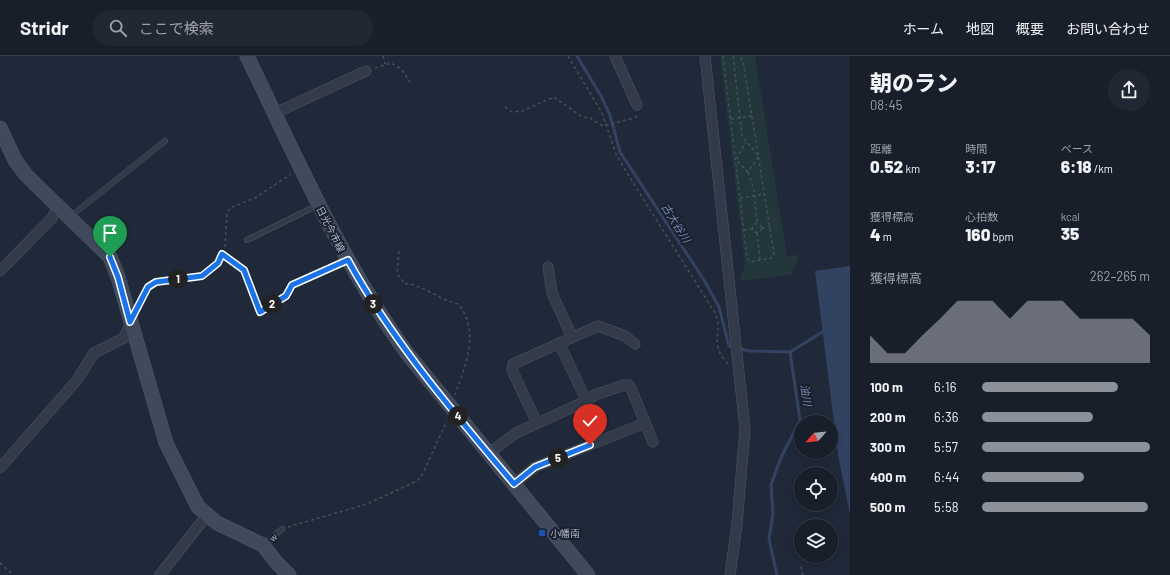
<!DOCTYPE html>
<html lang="ja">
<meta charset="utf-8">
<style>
:root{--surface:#181f2b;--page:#212733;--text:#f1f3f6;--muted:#9fa2a9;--line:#363d47;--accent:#8c9099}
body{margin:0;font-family:Barlow,"Noto Sans JP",sans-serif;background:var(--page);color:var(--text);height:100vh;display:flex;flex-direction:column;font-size:15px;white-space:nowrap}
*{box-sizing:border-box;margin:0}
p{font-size:13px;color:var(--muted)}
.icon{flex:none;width:22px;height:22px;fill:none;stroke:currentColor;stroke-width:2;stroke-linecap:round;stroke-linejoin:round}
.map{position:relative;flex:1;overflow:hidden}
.sheet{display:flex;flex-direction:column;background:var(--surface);width:320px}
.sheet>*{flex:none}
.needle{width:26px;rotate:243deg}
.controls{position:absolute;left:794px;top:359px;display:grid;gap:8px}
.controls a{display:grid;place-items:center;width:44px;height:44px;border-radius:50%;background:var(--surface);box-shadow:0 2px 10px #0003,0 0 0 1px var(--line);font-size:20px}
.pin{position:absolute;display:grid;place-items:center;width:34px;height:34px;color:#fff;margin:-41px -17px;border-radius:50% 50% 50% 0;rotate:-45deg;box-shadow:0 0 4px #0007}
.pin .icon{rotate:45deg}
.km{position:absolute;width:20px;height:20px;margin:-10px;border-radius:50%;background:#222;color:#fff;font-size:11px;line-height:20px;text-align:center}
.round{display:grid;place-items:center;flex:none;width:42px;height:42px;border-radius:21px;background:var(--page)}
.overview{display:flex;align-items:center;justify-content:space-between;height:68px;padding:0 20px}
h1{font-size:22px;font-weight:800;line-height:30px}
.figures{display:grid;grid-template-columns:repeat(3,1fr);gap:6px;height:68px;padding:4px 20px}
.figures div{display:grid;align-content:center}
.figures b{font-size:17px;font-weight:800}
.figures small{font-size:11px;font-weight:400}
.figures p{font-size:11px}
.chart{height:112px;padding:8px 20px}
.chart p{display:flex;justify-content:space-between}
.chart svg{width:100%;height:72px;margin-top:4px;fill:var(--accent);opacity:.7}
ul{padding:0 20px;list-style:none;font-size:13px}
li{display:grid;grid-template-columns:64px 48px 1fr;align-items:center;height:30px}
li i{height:10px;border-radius:5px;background:var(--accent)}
header{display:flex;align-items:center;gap:24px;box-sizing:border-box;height:56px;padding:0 20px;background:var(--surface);border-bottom:1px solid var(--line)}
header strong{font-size:19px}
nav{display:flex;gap:22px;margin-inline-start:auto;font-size:14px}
.search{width:280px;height:36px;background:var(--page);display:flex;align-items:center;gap:10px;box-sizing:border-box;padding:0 14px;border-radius:22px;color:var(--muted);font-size:15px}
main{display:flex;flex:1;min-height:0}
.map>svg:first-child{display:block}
.green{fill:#22363b}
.water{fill:#324362}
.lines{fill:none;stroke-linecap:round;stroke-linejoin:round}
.stream{stroke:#324362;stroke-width:3}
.lane-casing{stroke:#4e5664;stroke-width:6}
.street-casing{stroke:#4e5664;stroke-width:11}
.secondary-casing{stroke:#4e5664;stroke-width:15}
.path{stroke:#3f5358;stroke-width:1.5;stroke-dasharray:3 3;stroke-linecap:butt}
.lane{stroke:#333b4a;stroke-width:5}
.street{stroke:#333b4a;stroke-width:10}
.secondary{stroke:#414a5d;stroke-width:14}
.route-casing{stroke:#fff;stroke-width:8}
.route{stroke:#1a73e8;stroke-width:5}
.transit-dot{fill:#1a4fb4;stroke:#19202e;stroke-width:1.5}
.labels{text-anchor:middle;stroke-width:4;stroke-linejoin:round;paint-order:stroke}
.street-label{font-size:10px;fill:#aeb6c6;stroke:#19202e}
.poi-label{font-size:10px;fill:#aeb6c6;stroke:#19202e;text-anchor:start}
.water-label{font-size:11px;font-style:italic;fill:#748ab0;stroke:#19202e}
</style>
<header>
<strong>Stridr</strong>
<div class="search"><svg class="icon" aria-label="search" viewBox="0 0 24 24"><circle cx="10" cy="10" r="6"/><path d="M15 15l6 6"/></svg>ここで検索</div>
<nav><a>ホーム</a><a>地図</a><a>概要</a><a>お問い合わせ</a></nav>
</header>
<main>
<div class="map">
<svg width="850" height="519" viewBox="0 0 850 519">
<rect width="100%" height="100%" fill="#202939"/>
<!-- green -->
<path class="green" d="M 720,0 L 755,0 L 787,200 L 799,199 L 792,219 L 739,225 L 745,209 Z"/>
<!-- water -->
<path class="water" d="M 850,210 L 850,458 L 838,399 L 815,215 Z"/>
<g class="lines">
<!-- stream -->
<g class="stream">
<path d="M 577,0 L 601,40 L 610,59 L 620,96 L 704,224 L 719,251 L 729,290 L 749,295 L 790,296"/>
<path d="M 790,296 L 824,275"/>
<path d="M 777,519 L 769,483 L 773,457 L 771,429 L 780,404 L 800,364 L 790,296"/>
</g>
<!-- lane casing -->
<g class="lane-casing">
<g id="lane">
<path d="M 71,160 L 165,85"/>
<path d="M 247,184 L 318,149"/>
<path d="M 222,198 L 244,214 L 260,256 L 286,240 L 292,229 L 347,205"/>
<path d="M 264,488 L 282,473"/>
</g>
</g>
<!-- street casing -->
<g class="street-casing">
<g id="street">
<path d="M 615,0 L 637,49"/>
<path d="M 705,0 L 745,373 L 737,468 L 730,519"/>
<path d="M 275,57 L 366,15"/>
<path d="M 548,211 L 552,237 L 572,281"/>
<path d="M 0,215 L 52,162 L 58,149"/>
<path d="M 559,287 L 586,344"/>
<path d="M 537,367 L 512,314 L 513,308 L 598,270 L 625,280 L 635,288"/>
<path d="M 488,398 L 516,377 L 582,347 L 595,339 L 624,329 L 629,329 L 632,335 L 653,386"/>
<path d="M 0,412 L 77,324 L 94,297 L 124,282 L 131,266"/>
<path d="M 514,428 L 535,411 L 645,367"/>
<path d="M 160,519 L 207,459"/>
</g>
</g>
<!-- secondary casing -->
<g class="secondary-casing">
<g id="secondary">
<path d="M 247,0 C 296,101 341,205 406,296 L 588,519"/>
<path d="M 0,72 L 15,104 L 26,119 L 110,201 L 118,221 L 166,387 L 198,451 L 217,467 L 263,489 L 276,506 L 289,519"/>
</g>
</g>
<!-- path -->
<g class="path">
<path d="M 383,0 L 385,8"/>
<path d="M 568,0 L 602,57 L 616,98 L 627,117 L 715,257 C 722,272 714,281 719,294 C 720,299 725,304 728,308"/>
<path d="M 723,0 L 747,202 L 750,206 L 772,202 L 774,198 L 743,5 L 740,0"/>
<path d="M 733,0 L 742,80 L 759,100 L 748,116 L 736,104 L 746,86"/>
<path d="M 375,12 L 391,7 L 401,13 L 410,26"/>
<path d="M 505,51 L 512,56 L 522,55 L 554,41 L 582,61 L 590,62 L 603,70 L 634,62 L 639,58"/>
<path d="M 731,63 L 752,60"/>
<path d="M 748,116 L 754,134 L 757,168"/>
<path d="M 740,142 L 764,138"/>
<circle cx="757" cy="172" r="4.5"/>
<path d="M 762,172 L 770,171"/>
<path d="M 744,174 L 753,173"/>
<path d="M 757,177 L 760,204"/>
<path d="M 225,191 L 227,157 L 230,152 L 255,142 L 291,118"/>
<path d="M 399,195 L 397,218 L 405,228 C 417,226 442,245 458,248 C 481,275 465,310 455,339"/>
<path d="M 139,249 L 148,231 L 156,226 L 202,220 L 219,205"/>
<path d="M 288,471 L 367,448 L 417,425 L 421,421 L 447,365"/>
<path d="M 0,507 L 13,519"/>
<path d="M 801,511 L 803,519"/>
</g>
<!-- lane -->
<use href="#lane" class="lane"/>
<!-- street -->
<use href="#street" class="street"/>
<!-- secondary -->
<use href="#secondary" class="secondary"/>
</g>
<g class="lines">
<!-- route casing -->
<g class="route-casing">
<path id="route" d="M 110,201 L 118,221 L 130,266 L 148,231 L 156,226 L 202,220 L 218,207 L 222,198 L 244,214 L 260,256 L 286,240 L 292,229 L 348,204 C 393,286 454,357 514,428 L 535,411 L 590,389"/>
</g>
<!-- route -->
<use href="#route" class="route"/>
</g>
<!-- markers -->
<rect class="transit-dot" x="538" y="473" width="8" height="8" rx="2"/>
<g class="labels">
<!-- street labels -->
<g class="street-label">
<text transform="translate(331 173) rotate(63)" y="4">日光今市線</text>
<text transform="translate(273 481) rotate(-40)" y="4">w</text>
</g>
<!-- poi labels -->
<g class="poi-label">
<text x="550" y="481">小幡南</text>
</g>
<!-- water labels -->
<g class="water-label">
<text transform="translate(676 167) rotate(58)" y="4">古大谷川</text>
<text transform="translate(806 339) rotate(82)" y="4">油川</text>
</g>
</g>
</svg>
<div class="controls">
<a><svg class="needle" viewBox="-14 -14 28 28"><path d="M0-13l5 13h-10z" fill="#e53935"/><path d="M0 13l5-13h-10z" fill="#9fa2a9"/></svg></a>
<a><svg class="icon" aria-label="locate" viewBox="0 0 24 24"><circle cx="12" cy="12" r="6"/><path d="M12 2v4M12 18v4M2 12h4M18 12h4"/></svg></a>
<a><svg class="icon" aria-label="layers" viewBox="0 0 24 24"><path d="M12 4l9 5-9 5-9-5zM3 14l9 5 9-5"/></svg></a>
</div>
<div class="pin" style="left:110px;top:201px;background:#1e9e55"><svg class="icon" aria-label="arrive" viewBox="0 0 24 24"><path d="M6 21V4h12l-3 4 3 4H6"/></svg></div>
<div class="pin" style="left:590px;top:389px;background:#d93025"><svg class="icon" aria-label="check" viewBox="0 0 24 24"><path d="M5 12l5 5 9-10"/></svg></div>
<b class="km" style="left:178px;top:223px">1</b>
<b class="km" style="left:272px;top:248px">2</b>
<b class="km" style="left:373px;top:248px">3</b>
<b class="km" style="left:458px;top:360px">4</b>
<b class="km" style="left:558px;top:402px">5</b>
</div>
<section class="sheet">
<div class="overview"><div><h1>朝のラン</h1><p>08:45</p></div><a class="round"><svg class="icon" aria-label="share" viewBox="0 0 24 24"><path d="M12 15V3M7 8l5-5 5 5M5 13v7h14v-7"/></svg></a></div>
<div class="figures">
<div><p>距離</p><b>0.52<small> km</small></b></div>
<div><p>時間</p><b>3:17</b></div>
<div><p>ペース</p><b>6:18<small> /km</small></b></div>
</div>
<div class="figures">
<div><p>獲得標高</p><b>4<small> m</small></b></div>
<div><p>心拍数</p><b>160<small> bpm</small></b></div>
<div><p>kcal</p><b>35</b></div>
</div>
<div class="chart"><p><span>獲得標高</span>262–265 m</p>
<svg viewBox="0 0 160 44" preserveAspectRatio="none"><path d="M0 44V27L10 38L20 38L30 27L40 17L50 6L60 6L70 6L80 17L90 6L100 6L110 6L120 17L130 17L140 17L150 17L160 27V44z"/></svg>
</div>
<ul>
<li><b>100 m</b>6:16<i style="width:81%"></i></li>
<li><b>200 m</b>6:36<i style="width:66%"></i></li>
<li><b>300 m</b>5:57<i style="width:100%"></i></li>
<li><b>400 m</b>6:44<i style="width:61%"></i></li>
<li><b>500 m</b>5:58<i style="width:99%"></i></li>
</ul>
</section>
</main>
